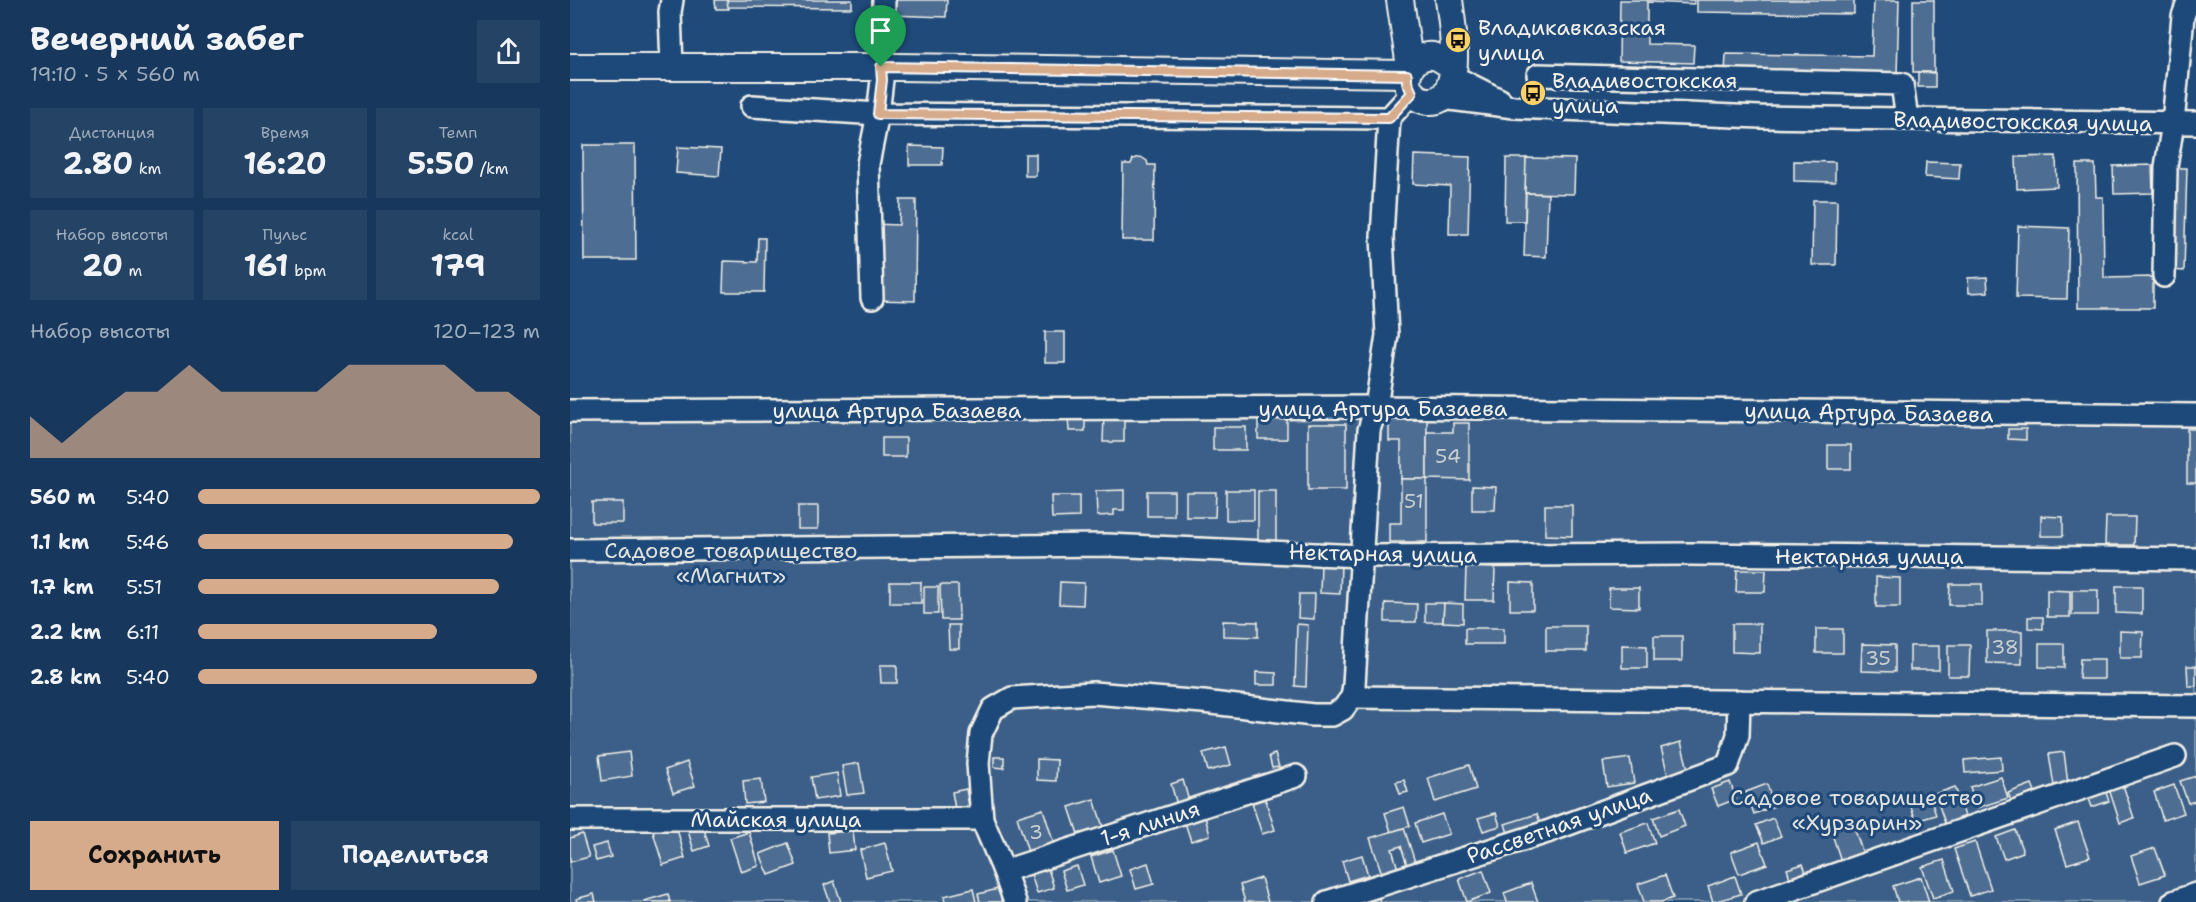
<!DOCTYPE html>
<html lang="ru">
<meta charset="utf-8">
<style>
:root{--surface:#17385c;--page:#244365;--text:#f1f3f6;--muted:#9eacbb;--accent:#d6ab8b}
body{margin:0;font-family:"Shantell Sans",sans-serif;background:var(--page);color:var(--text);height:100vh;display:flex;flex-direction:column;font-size:22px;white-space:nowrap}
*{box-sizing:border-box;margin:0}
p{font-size:20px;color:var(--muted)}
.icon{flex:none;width:33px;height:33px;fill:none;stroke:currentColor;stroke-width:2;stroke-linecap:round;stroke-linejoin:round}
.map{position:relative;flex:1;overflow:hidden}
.side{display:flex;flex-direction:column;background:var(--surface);width:570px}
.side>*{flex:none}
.pin{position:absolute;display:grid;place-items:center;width:51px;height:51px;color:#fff;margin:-62px -26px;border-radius:50% 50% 50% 0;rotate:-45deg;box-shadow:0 0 6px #0007}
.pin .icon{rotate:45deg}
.round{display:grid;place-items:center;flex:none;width:63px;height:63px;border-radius:0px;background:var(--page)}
.headline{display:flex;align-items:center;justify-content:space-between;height:102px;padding:0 30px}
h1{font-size:33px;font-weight:700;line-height:45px}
.figures{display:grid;grid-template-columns:repeat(3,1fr);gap:9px;height:102px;padding:6px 30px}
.figures div{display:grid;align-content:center;border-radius:0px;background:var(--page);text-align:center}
.figures b{font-size:30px;font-weight:700}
.figures small{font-size:16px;font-weight:400}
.figures p{font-size:16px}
.chart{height:168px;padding:12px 30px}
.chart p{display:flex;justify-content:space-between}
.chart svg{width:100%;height:108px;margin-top:6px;fill:var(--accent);opacity:.7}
.primary-button{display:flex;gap:12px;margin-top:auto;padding:12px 30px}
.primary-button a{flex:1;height:69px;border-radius:0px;background:var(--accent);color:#111;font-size:24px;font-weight:700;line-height:69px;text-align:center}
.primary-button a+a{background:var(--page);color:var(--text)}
ul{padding:0 30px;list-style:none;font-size:20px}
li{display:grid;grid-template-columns:96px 72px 1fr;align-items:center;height:45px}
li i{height:15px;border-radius:8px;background:var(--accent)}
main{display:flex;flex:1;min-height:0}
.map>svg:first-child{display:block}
.green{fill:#3a5f88;stroke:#97a8b8;stroke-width:1.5}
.building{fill:#4d6e92;stroke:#f4f1e8;stroke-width:1.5}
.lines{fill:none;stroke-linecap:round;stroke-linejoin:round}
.minor-casing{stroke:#f4f1e8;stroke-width:26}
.major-casing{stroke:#f4f1e8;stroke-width:30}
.minor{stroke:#1f4a7a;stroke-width:21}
.major{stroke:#1f4a7a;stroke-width:26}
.route-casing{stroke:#fff;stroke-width:12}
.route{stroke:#d6ab8b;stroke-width:8}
.labels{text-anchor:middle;stroke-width:6;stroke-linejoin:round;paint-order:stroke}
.number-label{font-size:20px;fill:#cad0d2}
.poi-label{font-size:22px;fill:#f4f1e8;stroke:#1f4a7a;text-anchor:start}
.street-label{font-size:22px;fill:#f4f1e8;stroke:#1f4a7a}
.park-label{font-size:22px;fill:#e1e2de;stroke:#1f4a7a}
</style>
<main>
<section class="side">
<div class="headline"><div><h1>Вечерний забег</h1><p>19:10 · 5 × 560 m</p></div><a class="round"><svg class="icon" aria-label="share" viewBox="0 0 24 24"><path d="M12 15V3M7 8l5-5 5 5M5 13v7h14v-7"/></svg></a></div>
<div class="figures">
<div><p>Дистанция</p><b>2.80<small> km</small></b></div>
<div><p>Время</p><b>16:20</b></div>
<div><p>Темп</p><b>5:50<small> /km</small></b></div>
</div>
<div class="figures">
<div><p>Набор высоты</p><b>20<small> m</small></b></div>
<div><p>Пульс</p><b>161<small> bpm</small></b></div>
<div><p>kcal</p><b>179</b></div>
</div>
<div class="chart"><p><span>Набор высоты</span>120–123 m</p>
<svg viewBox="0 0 160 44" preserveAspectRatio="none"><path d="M0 44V27L10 38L20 27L30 17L40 17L50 6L60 17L70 17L80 17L90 17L100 6L110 6L120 6L130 6L140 17L150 17L160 27V44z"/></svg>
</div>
<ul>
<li><b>560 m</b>5:40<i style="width:100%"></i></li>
<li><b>1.1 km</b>5:46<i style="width:92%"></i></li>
<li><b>1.7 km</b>5:51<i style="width:88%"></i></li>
<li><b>2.2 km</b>6:11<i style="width:70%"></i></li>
<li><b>2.8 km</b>5:40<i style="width:99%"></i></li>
</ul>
<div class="primary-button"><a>Сохранить</a><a>Поделиться</a></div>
</section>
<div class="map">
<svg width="1626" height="902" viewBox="0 0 1626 902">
<rect width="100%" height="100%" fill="#1f4a7a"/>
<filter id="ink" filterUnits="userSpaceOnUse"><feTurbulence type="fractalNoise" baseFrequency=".0167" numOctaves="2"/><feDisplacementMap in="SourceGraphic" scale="12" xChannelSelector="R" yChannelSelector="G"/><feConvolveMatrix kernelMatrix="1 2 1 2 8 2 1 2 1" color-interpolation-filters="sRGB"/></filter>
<g filter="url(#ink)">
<!-- green -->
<path class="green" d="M 0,401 L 1626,410 L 1626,902 L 0,902 Z"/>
<!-- building -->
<g class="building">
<path d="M 145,0 L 158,0 L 159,9 L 146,9 Z"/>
<path d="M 157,0 L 282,0 L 282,8 L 158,7 Z"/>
<path d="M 320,0 L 377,0 L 376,17 L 320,15 Z"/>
<path d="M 1050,0 L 1124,0 L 1124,4 L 1077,2 L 1077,44 L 1124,45 L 1123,63 L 1049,61 Z"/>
<path d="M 1127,0 L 1284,0 L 1284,14 L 1127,12 Z"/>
<path d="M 1304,0 L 1329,0 L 1327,75 L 1155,73 L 1156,54 L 1302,56 Z"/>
<rect x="1343" y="0" width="21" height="72"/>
<path d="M 1348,72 L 1365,73 L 1365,87 L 1348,87 Z"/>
<path d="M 13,145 L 65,145 L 66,260 L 14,260 Z"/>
<path d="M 339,146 L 373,147 L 372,165 L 339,165 Z"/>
<path d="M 108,147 L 151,149 L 149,176 L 106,173 Z"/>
<rect x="455" y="154" width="11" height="22"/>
<path d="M 844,155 L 900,157 L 898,234 L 879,234 L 880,186 L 843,184 Z"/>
<path d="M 1486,156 L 1487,187 L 1447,189 L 1446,157 Z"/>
<path d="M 571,157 L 577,161 L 578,165 L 585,165 L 584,240 L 552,240 L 553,164 L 561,164 L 563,159 Z"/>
<path d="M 936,158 L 956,158 L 955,221 L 935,221 Z"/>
<path d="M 956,158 L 1005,159 L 1004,194 L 955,193 Z"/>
<path d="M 1224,161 L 1265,162 L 1265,182 L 1224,181 Z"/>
<path d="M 1356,162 L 1390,163 L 1389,179 L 1355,177 Z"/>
<path d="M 1507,164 L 1525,164 L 1526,197 L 1533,197 L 1534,278 L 1583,277 L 1583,308 L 1508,308 Z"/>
<path d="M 1582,165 L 1583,193 L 1544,194 L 1543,166 Z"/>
<path d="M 1604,168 L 1617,168 L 1614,271 L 1601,270 Z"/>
<path d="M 956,193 L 978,194 L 976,257 L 954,256 Z"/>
<path d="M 330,200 L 346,200 L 345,301 L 304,300 L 304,224 L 329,225 Z"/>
<path d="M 1243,200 L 1267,200 L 1266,265 L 1242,265 Z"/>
<path d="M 1448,226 L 1499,228 L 1497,299 L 1446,298 Z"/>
<path d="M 188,238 L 195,238 L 194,292 L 153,292 L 154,261 L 187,262 Z"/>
<path d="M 1417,277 L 1418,292 L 1399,293 L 1398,278 Z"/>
<rect x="475" y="332" width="20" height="31"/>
<path d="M 515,414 L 515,431 L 499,431 L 498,415 Z"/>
<path d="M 534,415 L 554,416 L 554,442 L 533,442 Z"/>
<rect x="688" y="419" width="29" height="20"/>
<path d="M 819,420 L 857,420 L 857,479 L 831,479 L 831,441 L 819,441 Z"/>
<path d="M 883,423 L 899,423 L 899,480 L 857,479 L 857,432 L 883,432 Z"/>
<rect x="738" y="424" width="38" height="66"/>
<rect x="643" y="427" width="33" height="23"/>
<path d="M 1438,429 L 1456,429 L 1456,440 L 1438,439 Z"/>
<rect x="1617" y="429" width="9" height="54"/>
<rect x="312" y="438" width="24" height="19"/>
<rect x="1258" y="445" width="23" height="24"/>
<path d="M 831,479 L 857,479 L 857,542 L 819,542 L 819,523 L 831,523 Z"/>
<path d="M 902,486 L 926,487 L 925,510 L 902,510 Z"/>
<path d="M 554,490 L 554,510 L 544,510 L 544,515 L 527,516 L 526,491 Z"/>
<rect x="656" y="490" width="28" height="30"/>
<rect x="577" y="491" width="27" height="25"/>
<path d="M 688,491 L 706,491 L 706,542 L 688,541 Z"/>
<path d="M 616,492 L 646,492 L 645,517 L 616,517 Z"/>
<path d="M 481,496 L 509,496 L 509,517 L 482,518 Z"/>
<rect x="22" y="502" width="31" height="21"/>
<path d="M 975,505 L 1002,505 L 1002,536 L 975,535 Z"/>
<rect x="228" y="506" width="20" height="23"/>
<path d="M 1471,516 L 1493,517 L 1493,536 L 1471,536 Z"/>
<path d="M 1536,517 L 1565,517 L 1564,545 L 1535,545 Z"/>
<path d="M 751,564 L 771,565 L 770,594 L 750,593 Z"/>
<path d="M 896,567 L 925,568 L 924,600 L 895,600 Z"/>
<path d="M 1167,570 L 1196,570 L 1195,592 L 1166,592 Z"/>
<path d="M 1306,577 L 1330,578 L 1330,607 L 1306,607 Z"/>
<rect x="320" y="582" width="31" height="21"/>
<path d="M 490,582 L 514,583 L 513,605 L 489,604 Z"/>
<path d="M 940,582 L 963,583 L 963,610 L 940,610 Z"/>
<path d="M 1380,584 L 1412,584 L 1412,605 L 1379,605 Z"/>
<path d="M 370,585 L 388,585 L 389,620 L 371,620 Z"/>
<path d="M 1546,586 L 1572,586 L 1572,614 L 1546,613 Z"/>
<rect x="354" y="587" width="14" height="27"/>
<path d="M 1039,588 L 1069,588 L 1069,608 L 1039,607 Z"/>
<path d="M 1477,590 L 1500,591 L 1500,617 L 1477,617 Z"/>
<rect x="1502" y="590" width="26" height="25"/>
<path d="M 729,594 L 745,594 L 744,619 L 728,618 Z"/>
<path d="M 815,603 L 847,604 L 846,622 L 815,622 Z"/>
<path d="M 855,603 L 874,603 L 873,622 L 855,622 Z"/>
<path d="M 874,603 L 893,604 L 893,623 L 873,622 Z"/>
<path d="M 1458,617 L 1473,617 L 1473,629 L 1458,628 Z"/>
<path d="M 653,621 L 688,622 L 688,637 L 653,636 Z"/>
<path d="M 727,624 L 738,625 L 736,687 L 725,686 Z"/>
<path d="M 1162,624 L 1190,624 L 1190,653 L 1162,652 Z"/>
<path d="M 378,625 L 389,625 L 389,649 L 379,649 Z"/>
<rect x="976" y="626" width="40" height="25"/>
<rect x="895" y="628" width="39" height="16"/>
<rect x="1246" y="629" width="27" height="24"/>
<path d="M 1417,631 L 1452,631 L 1452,664 L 1417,663 Z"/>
<path d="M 1550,631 L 1573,632 L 1572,658 L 1550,658 Z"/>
<rect x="1084" y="636" width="28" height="25"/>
<path d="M 1292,644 L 1325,645 L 1325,672 L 1291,671 Z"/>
<path d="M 1469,644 L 1494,644 L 1494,668 L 1469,667 Z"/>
<path d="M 1052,645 L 1077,646 L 1077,668 L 1052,668 Z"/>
<path d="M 1378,645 L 1400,645 L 1399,676 L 1378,676 Z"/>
<rect x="1340" y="646" width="29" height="24"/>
<path d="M 1510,659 L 1534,659 L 1534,679 L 1509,679 Z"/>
<path d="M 310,665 L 327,665 L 327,683 L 311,683 Z"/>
<path d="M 1617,666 L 1626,666 L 1626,686 L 1618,686 Z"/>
<path d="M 686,672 L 706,673 L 706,685 L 686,685 Z"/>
<path d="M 1111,742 L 1118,769 L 1098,775 L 1091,748 Z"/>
<path d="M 656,747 L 661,765 L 638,771 L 633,753 Z"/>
<path d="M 59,752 L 62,776 L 32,781 L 29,756 Z"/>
<path d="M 1494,752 L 1498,784 L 1484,786 L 1479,754 Z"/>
<path d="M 705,754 L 709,767 L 702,768 L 699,756 Z"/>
<path d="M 424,757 L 434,757 L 434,768 L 424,767 Z"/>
<path d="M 1431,757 L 1432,770 L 1395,773 L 1394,760 Z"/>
<path d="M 1060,758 L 1064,783 L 1037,787 L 1033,762 Z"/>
<path d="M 467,759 L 487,760 L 486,781 L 467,780 Z"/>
<path d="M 117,762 L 125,786 L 103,793 L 95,770 Z"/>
<path d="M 289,763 L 294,793 L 277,795 L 272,766 Z"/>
<path d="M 899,765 L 906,789 L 865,802 L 858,778 Z"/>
<path d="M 267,773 L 270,796 L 245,800 L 241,777 Z"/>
<path d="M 1626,776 L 1626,801 L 1618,803 L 1610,781 Z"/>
<path d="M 1431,777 L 1438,798 L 1407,808 L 1400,787 Z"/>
<path d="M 191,779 L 194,802 L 175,804 L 173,781 Z"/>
<path d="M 613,780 L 619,801 L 607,805 L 601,784 Z"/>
<path d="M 834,780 L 838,792 L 830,794 L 826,782 Z"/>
<path d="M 1160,782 L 1166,799 L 1148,806 L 1141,789 Z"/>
<path d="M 1197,784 L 1204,806 L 1184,814 L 1176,792 Z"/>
<path d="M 1462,784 L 1467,796 L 1443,805 L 1438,793 Z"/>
<path d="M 1553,785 L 1564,818 L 1550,823 L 1539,789 Z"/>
<path d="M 1604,785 L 1614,813 L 1593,820 L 1584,792 Z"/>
<path d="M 1385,787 L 1396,819 L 1376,826 L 1365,794 Z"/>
<path d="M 396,789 L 399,806 L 385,809 L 382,792 Z"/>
<path d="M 1535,790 L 1539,801 L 1522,807 L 1518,796 Z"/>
<path d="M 1358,792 L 1366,815 L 1346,821 L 1338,798 Z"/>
<path d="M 524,799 L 533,827 L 508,834 L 499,807 Z"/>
<path d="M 695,799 L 705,830 L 692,834 L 682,803 Z"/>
<path d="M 834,807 L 840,826 L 821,832 L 815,813 Z"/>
<path d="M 473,809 L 485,847 L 459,855 L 447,817 Z"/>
<path d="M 1109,809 L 1115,826 L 1089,836 L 1083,818 Z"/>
<path d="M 634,813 L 640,835 L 621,841 L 614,820 Z"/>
<path d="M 926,813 L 930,826 L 913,831 L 908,818 Z"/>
<path d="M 872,814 L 879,834 L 851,843 L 845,823 Z"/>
<path d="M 967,814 L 971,826 L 939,836 L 935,824 Z"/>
<path d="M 1203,818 L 1211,836 L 1194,843 L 1186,825 Z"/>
<path d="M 1508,822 L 1520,857 L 1497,864 L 1485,830 Z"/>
<path d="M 1078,823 L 1085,843 L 1057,853 L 1050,832 Z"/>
<path d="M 1283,824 L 1293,854 L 1271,861 L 1261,831 Z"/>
<path d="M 106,825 L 115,858 L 93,865 L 83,832 Z"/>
<path d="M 133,826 L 139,846 L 124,851 L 118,831 Z"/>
<path d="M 834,828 L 845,862 L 837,865 L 831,846 L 822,849 L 828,869 L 812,874 L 800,838 Z"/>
<path d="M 1445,830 L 1453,852 L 1434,859 L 1426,837 Z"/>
<path d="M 283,831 L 285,850 L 259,853 L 257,833 Z"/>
<path d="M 179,832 L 189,866 L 171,872 L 160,838 Z"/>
<path d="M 12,834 L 19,857 L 0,862 L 0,838 Z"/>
<path d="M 1189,842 L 1197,864 L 1169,874 L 1161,852 Z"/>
<path d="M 1405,842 L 1421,889 L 1400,896 L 1384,849 Z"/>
<path d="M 37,843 L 41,857 L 26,861 L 22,847 Z"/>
<path d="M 218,843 L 226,865 L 199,875 L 190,854 Z"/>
<path d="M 315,843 L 322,871 L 296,877 L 290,850 Z"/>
<path d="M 1585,848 L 1595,875 L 1570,883 L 1561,856 Z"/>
<path d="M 543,850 L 551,876 L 529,883 L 521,857 Z"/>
<path d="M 792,855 L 798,875 L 778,881 L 772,861 Z"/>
<path d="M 1374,860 L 1384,891 L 1363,898 L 1352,867 Z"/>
<path d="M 476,862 L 484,888 L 467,893 L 459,868 Z"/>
<path d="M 578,863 L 584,884 L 566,889 L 560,869 Z"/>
<path d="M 1233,864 L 1237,875 L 1221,881 L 1217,869 Z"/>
<path d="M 507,866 L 513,885 L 497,890 L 491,871 Z"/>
<path d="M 913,870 L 921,893 L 897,902 L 889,879 Z"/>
<path d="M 1095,875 L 1103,898 L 1091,902 L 1074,902 L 1068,884 Z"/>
<path d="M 1165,876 L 1171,894 L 1143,902 L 1138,886 Z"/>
<path d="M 1351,877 L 1359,902 L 1328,902 L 1323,886 Z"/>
<path d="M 691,878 L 698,902 L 675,902 L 670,885 Z"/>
<path d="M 264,881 L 271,902 L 260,902 L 254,885 Z"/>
<path d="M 961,883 L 968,902 L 937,902 L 934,893 Z"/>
<path d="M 436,887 L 440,902 L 410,902 L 408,894 Z"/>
<path d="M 403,889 L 406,902 L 375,902 L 374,896 Z"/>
<path d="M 24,894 L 26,902 L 7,902 L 6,899 Z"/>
<path d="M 98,894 L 100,902 L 74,902 L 74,901 Z"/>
<path d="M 808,896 L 810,902 L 789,902 Z"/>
</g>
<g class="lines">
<!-- minor casing -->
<g class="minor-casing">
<g id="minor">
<path d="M 102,67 L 100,12 L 102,0"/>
<path d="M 968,75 L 1332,84 L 1337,119"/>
<path d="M 882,76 L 930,100"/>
<path d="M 872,98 L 944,107 L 1190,117 L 1626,123"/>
<path d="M 182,106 L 308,114 L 819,118"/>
<path d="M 1594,276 L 1596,167 L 1603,123 L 1613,16 L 1619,0"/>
<path d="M 302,298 L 298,164 L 308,114 L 312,80 L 314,0"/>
<path d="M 0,411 L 806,407 L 1626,415"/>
<path d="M 0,550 L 537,545 L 791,556 L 1121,554 L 1626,559"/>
<path d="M 782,697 L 1626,706"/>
<path d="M 0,819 L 412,819"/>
<path d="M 434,871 L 726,776"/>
<path d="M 445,902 L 434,871 L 412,819 L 408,763 L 411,734 L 423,709 L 442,698 L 523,693 L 633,702 L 743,715 L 762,715 L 773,709 L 782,697 L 784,685 L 799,430 L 806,407 L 817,335 L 812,237 L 819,118 L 842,93"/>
<path d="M 757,902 L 977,832 L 1158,765 L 1168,735 L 1169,701"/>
<path d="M 1186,902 L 1605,756"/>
<path d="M 1603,902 L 1626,894"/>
</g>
</g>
<!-- major casing -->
<g class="major-casing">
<g id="major">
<path d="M 830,0 L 840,67"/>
<path d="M 879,0 C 882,22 896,103 859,101 C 852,101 844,97 840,90 C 831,74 845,54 863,56 C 870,57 877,63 883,67"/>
<path d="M 0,67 L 328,67 L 837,74"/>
</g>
</g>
<!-- minor -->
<use href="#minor" class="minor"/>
<!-- major -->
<use href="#major" class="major"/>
</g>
</g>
<g class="lines" filter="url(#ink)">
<!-- route casing -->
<g class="route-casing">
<path id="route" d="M 311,67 L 837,75 L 837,82 L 842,93 L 819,118 L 308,114 L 312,80 Z"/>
</g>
<!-- route -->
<use href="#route" class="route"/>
</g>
<!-- icons -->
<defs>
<g id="bus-disc" transform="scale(1.35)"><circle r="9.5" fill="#ffd166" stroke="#1f4a7a"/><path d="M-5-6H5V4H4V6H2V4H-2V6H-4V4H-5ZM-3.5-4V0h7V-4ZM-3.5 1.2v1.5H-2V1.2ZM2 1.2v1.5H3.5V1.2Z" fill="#111"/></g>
</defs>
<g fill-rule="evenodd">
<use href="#bus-disc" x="888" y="40"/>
<use href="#bus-disc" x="963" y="93"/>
</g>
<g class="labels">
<!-- number labels -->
<g class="number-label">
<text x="878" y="463">54</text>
<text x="844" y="508">51</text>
<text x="1435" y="654">38</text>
<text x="1308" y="665">35</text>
<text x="466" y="839">3</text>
</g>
<!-- poi labels -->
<g class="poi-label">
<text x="908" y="35">Владикавказская<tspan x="908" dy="25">улица</tspan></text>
<text x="982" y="88">Владивостокская<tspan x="982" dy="25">улица</tspan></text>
</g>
<!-- street labels -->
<g class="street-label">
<text transform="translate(1453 121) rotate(1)" y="8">Владивостокская улица</text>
<text x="813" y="416">улица Артура Базаева</text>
<text x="327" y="418">улица Артура Базаева</text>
<text transform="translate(1299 412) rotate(1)" y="8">улица Артура Базаева</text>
<text transform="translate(813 553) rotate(1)" y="8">Нектарная улица</text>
<text x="1299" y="564">Нектарная улица</text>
<text x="206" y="827">Майская улица</text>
<text transform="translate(580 823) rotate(-18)" y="8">1-я линия</text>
<text transform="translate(989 825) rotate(-19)" y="8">Рассветная улица</text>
</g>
<!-- park labels -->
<g class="park-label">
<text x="161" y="558">Садовое товарищество<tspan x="161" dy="25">«Магнит»</tspan></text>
<text x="1287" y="805">Садовое товарищество<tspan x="1287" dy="25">«Хурзарин»</tspan></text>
</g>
</g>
</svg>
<div class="pin" style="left:311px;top:67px;background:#1e9e55"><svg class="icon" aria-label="arrive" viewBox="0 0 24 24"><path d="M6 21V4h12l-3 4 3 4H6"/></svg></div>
</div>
</main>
